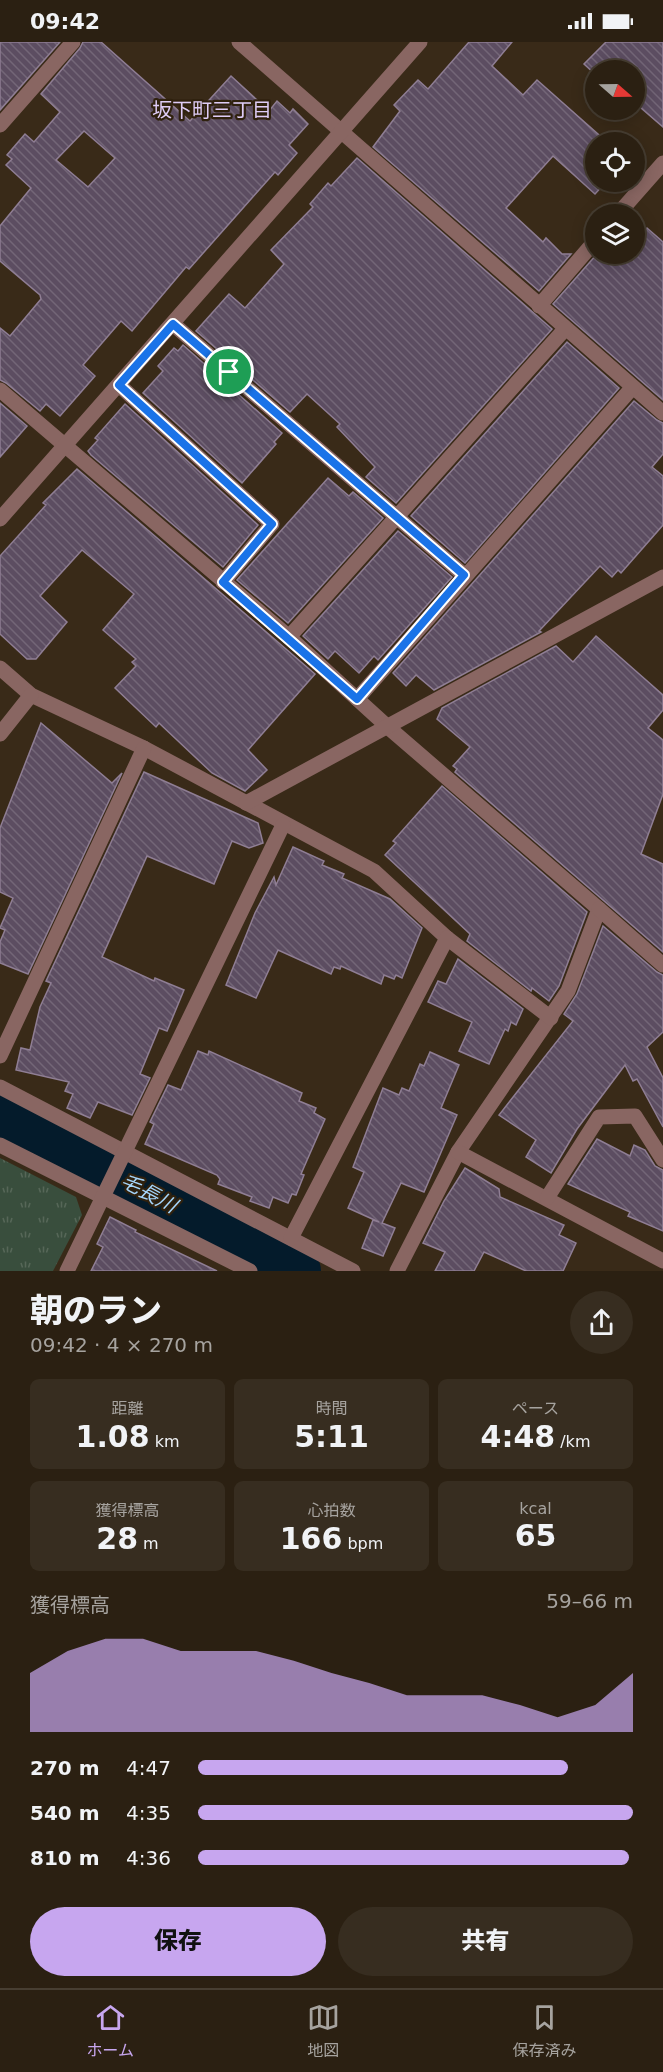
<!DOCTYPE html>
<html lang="ja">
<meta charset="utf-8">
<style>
:root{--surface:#2b2012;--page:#372d20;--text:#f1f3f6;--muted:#a6a39f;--line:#473e32;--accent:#c7a6ef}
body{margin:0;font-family:"DejaVu Sans","Noto Sans JP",sans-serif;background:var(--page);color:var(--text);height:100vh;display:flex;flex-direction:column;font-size:22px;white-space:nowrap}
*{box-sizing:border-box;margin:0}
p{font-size:20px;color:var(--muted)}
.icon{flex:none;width:33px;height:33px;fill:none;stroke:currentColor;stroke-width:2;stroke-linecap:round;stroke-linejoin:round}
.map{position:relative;height:1229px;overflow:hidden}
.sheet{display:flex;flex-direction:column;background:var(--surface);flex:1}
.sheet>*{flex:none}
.needle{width:39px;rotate:110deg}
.buttons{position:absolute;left:585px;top:18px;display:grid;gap:12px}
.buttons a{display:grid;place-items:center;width:60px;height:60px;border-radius:50%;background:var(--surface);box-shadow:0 3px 15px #0003,0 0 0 2px var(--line);font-size:30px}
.pin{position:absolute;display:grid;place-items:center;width:51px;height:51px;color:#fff;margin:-26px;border:3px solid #fff;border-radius:50%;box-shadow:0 2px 6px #0007}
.round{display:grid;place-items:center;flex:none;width:63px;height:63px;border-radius:32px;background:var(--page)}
.summary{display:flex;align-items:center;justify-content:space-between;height:102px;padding:0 30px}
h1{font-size:33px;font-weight:800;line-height:45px}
.figures{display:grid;grid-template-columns:repeat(3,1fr);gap:9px;height:102px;padding:6px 30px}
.figures div{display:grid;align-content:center;border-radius:9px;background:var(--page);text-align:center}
.figures b{font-size:30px;font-weight:800}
.figures small{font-size:16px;font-weight:400}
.figures p{font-size:16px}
.chart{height:168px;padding:12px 30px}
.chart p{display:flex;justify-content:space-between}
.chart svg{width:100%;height:108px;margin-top:6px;fill:var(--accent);opacity:.7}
.cta{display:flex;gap:12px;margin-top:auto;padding:12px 30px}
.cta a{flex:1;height:69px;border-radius:36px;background:var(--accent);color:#111;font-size:24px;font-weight:800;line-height:69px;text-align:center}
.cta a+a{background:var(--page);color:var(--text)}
ul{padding:0 30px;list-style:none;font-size:20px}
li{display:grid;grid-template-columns:96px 72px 1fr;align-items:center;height:45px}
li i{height:15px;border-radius:8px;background:var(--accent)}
.status{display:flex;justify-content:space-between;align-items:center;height:42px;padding:0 30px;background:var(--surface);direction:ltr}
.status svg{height:16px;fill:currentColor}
.tab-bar{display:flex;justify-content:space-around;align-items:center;height:84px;border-top:2px solid var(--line);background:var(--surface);font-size:16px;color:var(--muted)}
.tab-bar a{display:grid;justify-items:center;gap:3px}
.tab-bar .selected{color:var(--accent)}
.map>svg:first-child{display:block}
.park{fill:url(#park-tufts)}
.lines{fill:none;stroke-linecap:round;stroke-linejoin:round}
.river{stroke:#041b2b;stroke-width:48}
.building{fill:url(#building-back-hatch);stroke:#8f7e94;stroke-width:1.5;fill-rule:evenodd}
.minor{stroke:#896662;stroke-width:15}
.route-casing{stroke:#fff;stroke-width:12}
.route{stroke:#1a73e8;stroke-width:8}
.labels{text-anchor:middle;stroke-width:4.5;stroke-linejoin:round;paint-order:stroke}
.neighbourhood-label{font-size:20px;fill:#deccf6;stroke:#2f210e}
.water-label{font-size:20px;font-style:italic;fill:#a5d5fb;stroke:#2f210e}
</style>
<div class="status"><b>09:42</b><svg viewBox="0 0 49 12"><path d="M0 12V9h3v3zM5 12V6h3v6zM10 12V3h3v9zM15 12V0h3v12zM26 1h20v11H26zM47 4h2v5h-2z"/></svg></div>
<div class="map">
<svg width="663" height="1229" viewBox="0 0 663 1229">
<defs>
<pattern id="park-tufts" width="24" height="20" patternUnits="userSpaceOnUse" patternTransform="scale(1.5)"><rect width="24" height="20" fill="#394e3d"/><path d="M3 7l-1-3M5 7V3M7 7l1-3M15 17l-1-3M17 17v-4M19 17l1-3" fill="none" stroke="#566758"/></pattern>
<pattern id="building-back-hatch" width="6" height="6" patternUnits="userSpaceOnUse" patternTransform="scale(1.5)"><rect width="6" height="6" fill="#5c4d61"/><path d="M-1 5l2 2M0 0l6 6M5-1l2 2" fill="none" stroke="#736677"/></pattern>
</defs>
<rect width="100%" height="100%" fill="#392a18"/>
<!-- park -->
<path class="park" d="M 0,1116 L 76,1155 L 82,1173 L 53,1229 L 0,1229 Z"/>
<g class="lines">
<!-- river -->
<path class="river" d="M 0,1073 L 297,1229"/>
</g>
<!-- building -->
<g class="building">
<path d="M 0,0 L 60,0 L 0,68 Z"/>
<path d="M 83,0 L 101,0 L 190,79 L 231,34 L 269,69 L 277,59 L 290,71 L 293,67 L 308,82 L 289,103 L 297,111 L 278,133 L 275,130 L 189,227 L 186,225 L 132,289 L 121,279 L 83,323 L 95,334 L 60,374 L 46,362 L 40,369 L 6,341 L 0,338 L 0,286 L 10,294 L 41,257 L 40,253 L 0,219 L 0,184 L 31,146 L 6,123 L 12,117 L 7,113 L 25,92 L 34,100 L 60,70 L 41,52 L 80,6 ZM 84,89 L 115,116 L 88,145 L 56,118 Z"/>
<path d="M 469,0 L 512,0 L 492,24 L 523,53 L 537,38 L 607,100 L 596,100 L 596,140 L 606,140 L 595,152 L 553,114 L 506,166 L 543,200 L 546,196 L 562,212 L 571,212 L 539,249 L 373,105 L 400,69 L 394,63 L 418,38 L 428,47 Z"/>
<path d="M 606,0 L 663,0 L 663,85 L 634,60 L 634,28 L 596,28 L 596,33 L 584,22 Z"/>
<path d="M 357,116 L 552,287 L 396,461 L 366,435 L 375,425 L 337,385 L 340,382 L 307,352 L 290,370 L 196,289 L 229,252 L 245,266 L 284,222 L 271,208 L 313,165 L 310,162 L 328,141 L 331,144 Z"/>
<path d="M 647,186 L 663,200 L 663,358 L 553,262 L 597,212 L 634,212 L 634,200 Z"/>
<path d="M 567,300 L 619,346 L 465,521 L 411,474 Z"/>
<path d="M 183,303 L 282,391 L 274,400 L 276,402 L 242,441 L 143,351 L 163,329 L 158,324 L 174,306 L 178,309 Z"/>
<path d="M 634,359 L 657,378 L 663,381 L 663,412 L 652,425 L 663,434 L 663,483 L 621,531 L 618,528 L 612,535 L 600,524 L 539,589 L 541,590 L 434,648 L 416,633 L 406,644 L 393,631 Z"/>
<path d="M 0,361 L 27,384 L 0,415 Z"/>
<path d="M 125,362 L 258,483 L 223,525 L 91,413 L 88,409 L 98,398 L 95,396 Z"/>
<path d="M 77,427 L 315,632 L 248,708 L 267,728 L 245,749 L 212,731 L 159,681 L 156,685 L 115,646 L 136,624 L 132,620 L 136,617 L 103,588 L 134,552 L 82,508 L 40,554 L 67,580 L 36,617 L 27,617 L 0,592 L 0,514 L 46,463 L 43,461 Z"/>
<path d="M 328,436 L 349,454 L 353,450 L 383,476 L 288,581 L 237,538 Z"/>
<path d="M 398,489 L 452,535 L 378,618 L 374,614 L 359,631 L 335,609 L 328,617 L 303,594 Z"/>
<path d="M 596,594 L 663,653 L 663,668 L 648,686 L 663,698 L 663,752 L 641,812 L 663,822 L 663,910 L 455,730 L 457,727 L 453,724 L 470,705 L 437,677 L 442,666 L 556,604 L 573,620 Z"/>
<path d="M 41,681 L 112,741 L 122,731 L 28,932 L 0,921 L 0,900 L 5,888 L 0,886 L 13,856 L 0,850 L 0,786 Z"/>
<path d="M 144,730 L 258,781 L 263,801 L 249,806 L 232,799 L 214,842 L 147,814 L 102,915 L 154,939 L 155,936 L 184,948 L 167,989 L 159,986 L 140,1032 L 150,1036 L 132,1073 L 98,1060 L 90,1076 L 67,1066 L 73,1052 L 65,1049 L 69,1040 L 16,1028 L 21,1006 L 30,1008 L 40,965 L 51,941 L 46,939 Z"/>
<path d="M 442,744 L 587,870 L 559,944 L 549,959 L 532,946 L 531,949 L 467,899 L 470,892 L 385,813 L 396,801 L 393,799 Z"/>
<path d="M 293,805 L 324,819 L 322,823 L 344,832 L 342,836 L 390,857 L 422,886 L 402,936 L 396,933 L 394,937 L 384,933 L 381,942 L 341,924 L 340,927 L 334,925 L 331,932 L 278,908 L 256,956 L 226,943 L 255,871 L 274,835 L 276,843 Z"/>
<path d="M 603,884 L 657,930 L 663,933 L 663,990 L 647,1005 L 663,1036 L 663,1085 L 637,1037 L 633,1039 L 625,1023 L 577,1087 L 551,1131 L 526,1115 L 536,1098 L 499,1073 L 573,979 L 564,972 L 577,952 Z"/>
<path d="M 458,917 L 523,967 L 516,983 L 511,980 L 508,989 L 505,987 L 489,1022 L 459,1009 L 472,980 L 428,960 L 438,939 L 446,942 Z"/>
<path d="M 198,1009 L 208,1013 L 209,1009 L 302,1051 L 299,1059 L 316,1066 L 314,1071 L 325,1077 L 301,1132 L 304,1133 L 296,1153 L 292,1152 L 288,1161 L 273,1155 L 269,1166 L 250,1159 L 252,1155 L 218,1142 L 220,1137 L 217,1133 L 145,1102 L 154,1082 L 150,1080 L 168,1043 L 181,1048 Z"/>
<path d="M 430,1010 L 459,1023 L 441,1066 L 457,1073 L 424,1150 L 401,1141 L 382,1181 L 395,1186 L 383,1214 L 362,1206 L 373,1178 L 379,1180 L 348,1166 L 364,1130 L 353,1125 L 383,1046 L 399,1053 L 402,1046 L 409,1049 L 420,1022 L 424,1024 Z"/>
<path d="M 597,1097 L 630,1114 L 634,1103 L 645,1108 L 655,1124 L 663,1128 L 663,1189 L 628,1174 L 630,1170 L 568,1142 Z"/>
<path d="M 465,1126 L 499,1147 L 500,1155 L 564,1183 L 559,1193 L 576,1201 L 563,1229 L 526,1229 L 484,1210 L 474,1229 L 435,1229 L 445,1210 L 423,1201 L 444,1159 Z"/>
<path d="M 110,1175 L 136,1188 L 135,1190 L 217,1229 L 91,1229 L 103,1205 L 97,1202 Z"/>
</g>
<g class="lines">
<!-- minor -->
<g class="minor">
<path d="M 239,0 L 663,371"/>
<path d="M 0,83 L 73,0"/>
<path d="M 618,172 L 663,121"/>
<path d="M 539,264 L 596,198"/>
<path d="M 173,282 L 464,533"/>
<path d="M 119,343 L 272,482 L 223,540"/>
<path d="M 0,348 L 289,595 L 389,686 L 599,867 L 568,949 L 458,1110 L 397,1229"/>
<path d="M 0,477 L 420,0"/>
<path d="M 289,595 L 565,287"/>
<path d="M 0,626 L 31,653 L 144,706 L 374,829 L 447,896 L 551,976"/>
<path d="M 357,657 L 632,346"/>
<path d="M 0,692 L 31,653"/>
<path d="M 246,761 L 663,535"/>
<path d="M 599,867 L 663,923"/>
<path d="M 0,1014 L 144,706"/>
<path d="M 0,1045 L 353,1229"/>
<path d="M 0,1103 L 250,1229"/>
<path d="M 458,1110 L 663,1219"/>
<path d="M 547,1156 L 599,1075 L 635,1074 L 663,1118"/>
<path d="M 291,1196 L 447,896"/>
<path d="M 67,1229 L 283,783"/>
</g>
</g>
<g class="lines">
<!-- route casing -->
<g class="route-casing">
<path id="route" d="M 173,282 L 464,533 L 357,657 L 223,540 L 272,482 L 119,343 Z"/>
</g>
<!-- route -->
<use href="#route" class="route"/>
</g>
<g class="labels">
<!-- neighbourhood labels -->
<g class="neighbourhood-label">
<text x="212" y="75">坂下町三丁目</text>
</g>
<!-- water labels -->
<g class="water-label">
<text transform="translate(149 1151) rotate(28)" y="7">毛長川</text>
</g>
</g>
</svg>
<div class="buttons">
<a><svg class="needle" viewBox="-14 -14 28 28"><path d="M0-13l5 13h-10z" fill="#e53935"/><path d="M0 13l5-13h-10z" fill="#a6a39f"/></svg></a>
<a><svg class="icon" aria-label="locate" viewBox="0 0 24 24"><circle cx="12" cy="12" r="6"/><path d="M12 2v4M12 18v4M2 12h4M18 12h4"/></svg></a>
<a><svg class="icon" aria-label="layers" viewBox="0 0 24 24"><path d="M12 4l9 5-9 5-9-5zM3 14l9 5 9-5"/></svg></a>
</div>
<div class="pin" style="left:229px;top:330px;background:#1e9e55"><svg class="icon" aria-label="arrive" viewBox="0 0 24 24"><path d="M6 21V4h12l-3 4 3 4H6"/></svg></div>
</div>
<section class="sheet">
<div class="summary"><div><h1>朝のラン</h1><p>09:42 · 4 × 270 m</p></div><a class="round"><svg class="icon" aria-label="share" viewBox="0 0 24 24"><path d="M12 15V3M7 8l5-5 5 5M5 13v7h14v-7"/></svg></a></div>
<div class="figures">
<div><p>距離</p><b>1.08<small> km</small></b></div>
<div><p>時間</p><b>5:11</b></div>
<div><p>ペース</p><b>4:48<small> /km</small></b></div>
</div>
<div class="figures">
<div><p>獲得標高</p><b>28<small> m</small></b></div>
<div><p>心拍数</p><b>166<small> bpm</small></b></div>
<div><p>kcal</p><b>65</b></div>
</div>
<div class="chart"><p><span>獲得標高</span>59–66 m</p>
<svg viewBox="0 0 160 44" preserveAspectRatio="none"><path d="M0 44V20L10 11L20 6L30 6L40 11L50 11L60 11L70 15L80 20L90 24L100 29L110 29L120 29L130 33L140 38L150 33L160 20V44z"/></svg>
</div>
<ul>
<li><b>270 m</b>4:47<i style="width:85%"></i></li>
<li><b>540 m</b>4:35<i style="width:100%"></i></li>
<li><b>810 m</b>4:36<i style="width:99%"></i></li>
</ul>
<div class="cta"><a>保存</a><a>共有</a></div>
</section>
<nav class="tab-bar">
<a class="selected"><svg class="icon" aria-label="home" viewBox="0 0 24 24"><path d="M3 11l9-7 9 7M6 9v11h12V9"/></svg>ホーム</a>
<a><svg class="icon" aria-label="map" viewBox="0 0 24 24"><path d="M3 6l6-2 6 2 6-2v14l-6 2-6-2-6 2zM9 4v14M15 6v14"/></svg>地図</a>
<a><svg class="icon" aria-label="saved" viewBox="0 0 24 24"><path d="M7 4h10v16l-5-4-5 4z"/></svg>保存済み</a>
</nav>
